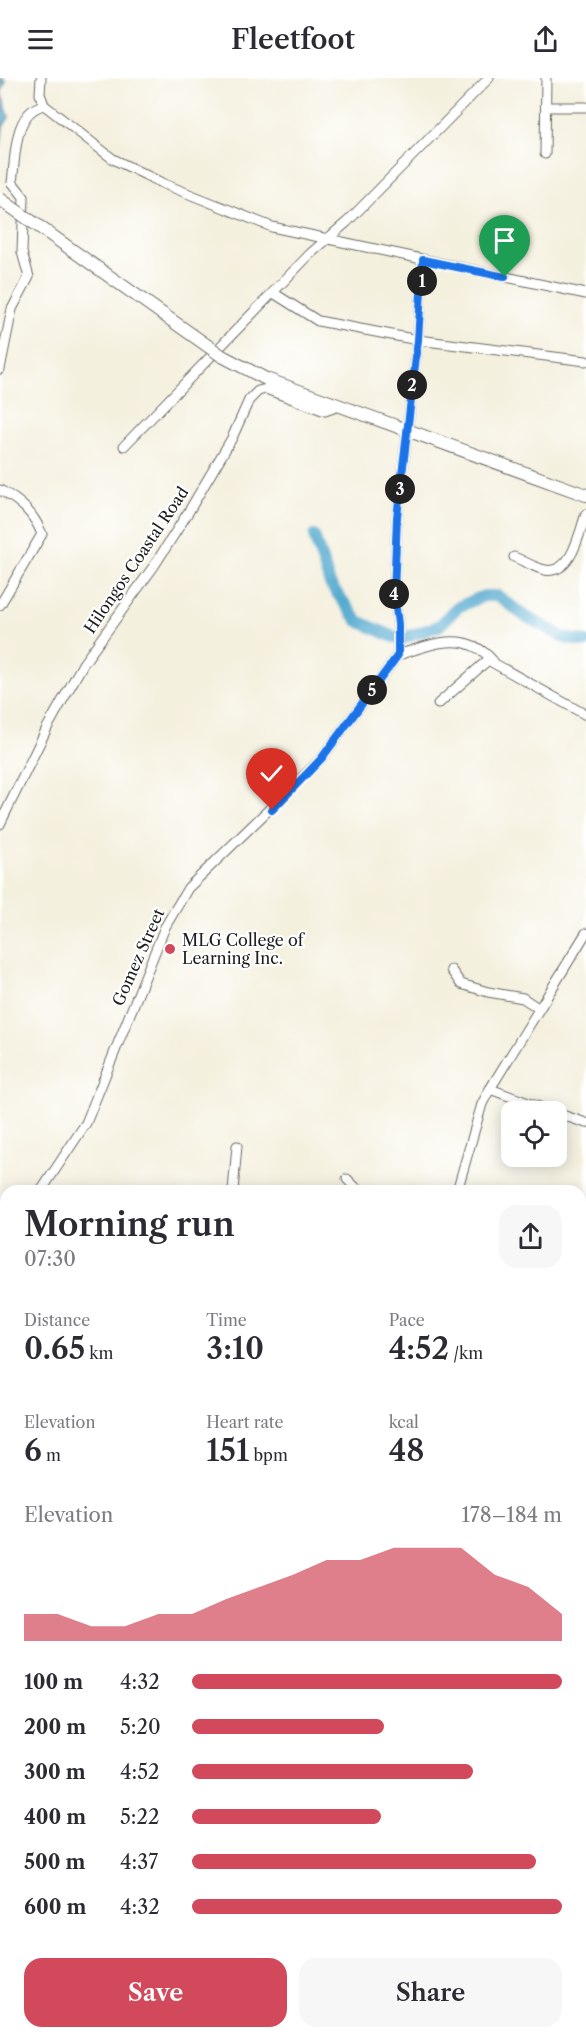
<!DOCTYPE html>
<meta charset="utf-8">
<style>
:root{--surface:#fff;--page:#f7f7f7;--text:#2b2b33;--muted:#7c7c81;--accent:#d1495b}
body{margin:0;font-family:"Libre Caslon Text",serif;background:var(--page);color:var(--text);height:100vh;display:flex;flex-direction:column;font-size:22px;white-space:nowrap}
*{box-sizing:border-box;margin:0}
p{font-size:20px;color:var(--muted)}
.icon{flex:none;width:33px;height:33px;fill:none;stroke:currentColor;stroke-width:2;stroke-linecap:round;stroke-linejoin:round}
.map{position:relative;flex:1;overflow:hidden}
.sheet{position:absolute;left:0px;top:1107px;width:586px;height:854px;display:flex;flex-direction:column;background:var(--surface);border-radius:18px 18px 0 0;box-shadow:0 3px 15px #0003}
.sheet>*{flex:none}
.controls{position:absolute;left:501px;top:1023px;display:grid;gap:12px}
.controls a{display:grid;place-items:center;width:66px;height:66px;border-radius:12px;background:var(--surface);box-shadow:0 3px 15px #0003;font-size:30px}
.pin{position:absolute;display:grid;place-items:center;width:51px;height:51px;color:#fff;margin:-62px -26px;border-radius:50% 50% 50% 0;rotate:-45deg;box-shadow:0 0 6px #0007}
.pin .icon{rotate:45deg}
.km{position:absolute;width:30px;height:30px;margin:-15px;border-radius:50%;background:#222;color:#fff;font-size:16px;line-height:30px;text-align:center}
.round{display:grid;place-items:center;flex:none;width:63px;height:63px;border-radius:18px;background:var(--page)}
.summary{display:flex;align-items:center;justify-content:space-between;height:102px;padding:0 24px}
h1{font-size:33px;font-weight:600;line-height:45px}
.figures{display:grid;grid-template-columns:repeat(3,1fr);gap:9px;height:102px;padding:6px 24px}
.figures div{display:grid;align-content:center}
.figures b{font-size:30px;font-weight:600}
.figures small{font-size:16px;font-weight:400}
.figures p{font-size:16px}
.chart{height:168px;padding:12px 24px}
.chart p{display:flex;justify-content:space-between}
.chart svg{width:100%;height:108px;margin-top:6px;fill:var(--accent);opacity:.7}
.action{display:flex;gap:12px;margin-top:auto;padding:12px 24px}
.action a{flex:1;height:69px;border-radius:18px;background:var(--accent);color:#fff;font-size:24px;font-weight:600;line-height:69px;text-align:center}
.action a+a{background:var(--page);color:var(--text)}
ul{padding:0 24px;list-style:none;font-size:20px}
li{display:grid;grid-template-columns:96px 72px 1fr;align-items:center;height:45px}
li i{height:15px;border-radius:8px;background:var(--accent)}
header{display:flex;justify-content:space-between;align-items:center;height:78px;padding:0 24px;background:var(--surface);font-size:27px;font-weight:600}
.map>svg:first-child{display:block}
.water{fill:#51a8ce;stroke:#366275;stroke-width:1.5}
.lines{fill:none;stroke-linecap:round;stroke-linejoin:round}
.river{stroke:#51a8ce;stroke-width:12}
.ferry{stroke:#366275;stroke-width:1.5;stroke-dasharray:8 6;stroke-linecap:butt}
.minor-casing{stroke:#686660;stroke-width:11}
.major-casing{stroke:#686660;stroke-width:14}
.minor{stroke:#fff;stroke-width:9}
.major{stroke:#fff;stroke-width:12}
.major-bridge-casing{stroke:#686660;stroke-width:14;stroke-linecap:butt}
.major-bridge{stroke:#fff;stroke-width:12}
.route-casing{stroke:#fff;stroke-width:12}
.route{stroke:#1a73e8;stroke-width:8}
.poi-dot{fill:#d1495b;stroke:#fff;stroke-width:2}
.labels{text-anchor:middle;stroke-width:4.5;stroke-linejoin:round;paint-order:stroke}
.street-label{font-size:16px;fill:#1c1c1c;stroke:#fff}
.poi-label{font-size:16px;fill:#1c1c1c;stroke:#fff;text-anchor:start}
</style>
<header><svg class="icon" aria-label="menu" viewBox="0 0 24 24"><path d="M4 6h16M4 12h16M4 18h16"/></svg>Fleetfoot<svg class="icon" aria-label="share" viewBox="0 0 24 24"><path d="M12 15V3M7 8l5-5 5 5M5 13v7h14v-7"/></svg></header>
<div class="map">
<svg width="586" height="1960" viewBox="0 0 586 1960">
<rect width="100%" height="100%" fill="#fff"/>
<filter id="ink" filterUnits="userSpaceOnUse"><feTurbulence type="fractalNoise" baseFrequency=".0167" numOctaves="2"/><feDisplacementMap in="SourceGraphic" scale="12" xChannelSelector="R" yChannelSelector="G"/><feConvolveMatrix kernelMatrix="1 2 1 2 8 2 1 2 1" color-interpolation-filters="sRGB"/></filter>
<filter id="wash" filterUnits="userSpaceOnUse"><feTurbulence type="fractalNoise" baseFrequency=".008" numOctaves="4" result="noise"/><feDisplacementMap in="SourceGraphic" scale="24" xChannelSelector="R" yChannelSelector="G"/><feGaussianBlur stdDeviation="1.35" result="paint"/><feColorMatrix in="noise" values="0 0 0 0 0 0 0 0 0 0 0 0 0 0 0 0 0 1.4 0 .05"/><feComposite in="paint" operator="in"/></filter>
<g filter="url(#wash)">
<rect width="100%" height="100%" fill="#f4f0de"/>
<!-- water -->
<g class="water">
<path d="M 0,0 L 6,3 L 1,15 L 9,39 L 3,49 L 0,71 Z"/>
<path d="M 586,1444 L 586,1526 L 581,1549 L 581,1445 Z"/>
<path d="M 6,1467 L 6,1954 L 580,1954 L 581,1684 L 586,1685 L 586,1960 L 0,1960 L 0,1469 Z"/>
</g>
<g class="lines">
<!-- river -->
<g class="river">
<path d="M 314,458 L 330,506 L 358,543 L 394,559"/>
<path d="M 401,561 L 439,548 L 458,529 L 484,518 L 498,518 L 523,537 L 565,560 L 586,564"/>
</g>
<!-- ferry -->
<g class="ferry">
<path d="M 546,1954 L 547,1960"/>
<path d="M 350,1960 L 357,1954"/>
</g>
</g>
</g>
<g filter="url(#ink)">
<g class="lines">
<!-- minor casing -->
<g class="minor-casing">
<g id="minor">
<path d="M 41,0 L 40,16 L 44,27 L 113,81 L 164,106 L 272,149 L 586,216"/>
<path d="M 546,29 L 586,29"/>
<path d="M 545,76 L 546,0"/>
<path d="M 275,216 L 318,243 L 418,262 L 586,283"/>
<path d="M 0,291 L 12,231 L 29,199 L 22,174 L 24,119 L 12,104 C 16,78 13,34 44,27"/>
<path d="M 124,368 L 310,176 L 347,144 L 489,0"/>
<path d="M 0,412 C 20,423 33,434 42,456 L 0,527"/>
<path d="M 514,479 C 524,483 535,490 545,492 C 572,497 579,455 586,436"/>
<path d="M 398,577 L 398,546 L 394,515 L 397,439 L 418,262 L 423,182"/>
<path d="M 398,577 C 432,566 466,551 493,583"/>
<path d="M 438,626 L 488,582 L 586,637"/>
<path d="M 0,746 L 47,650 L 83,586 L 154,488 L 189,433 L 232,360 L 249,322 L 258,313 L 266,311 L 325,333 L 339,328"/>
<path d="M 451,892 L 461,906 L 488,914 L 523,920 L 538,930"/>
<path d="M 490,1011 L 553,1034"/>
<path d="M 556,1035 L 586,1045"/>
<path d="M 347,1101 L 359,1113"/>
<path d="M 41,1113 L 86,1045 L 165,849 L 188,810 L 321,681 L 398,577"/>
<path d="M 233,1113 L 237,1068"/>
<path d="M 457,1113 L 482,1026 L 490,1011 L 586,855"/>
<path d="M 0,1205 L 6,1198"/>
<path d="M 0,1243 L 6,1244"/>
<path d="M 580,1268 L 586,1273"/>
<path d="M 580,1309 L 586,1303"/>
<path d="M 0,1341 L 6,1335"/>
<path d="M 580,1432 L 586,1433"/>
<path d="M 0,1455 L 6,1454"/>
</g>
</g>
<!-- major casing -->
<g class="major-casing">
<g id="major">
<path d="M 222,278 L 266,301 L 586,417"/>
<path d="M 580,1596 L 586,1575"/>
</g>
</g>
<!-- minor -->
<use href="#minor" class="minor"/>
<!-- major -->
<use href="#major" class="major"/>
<!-- major-bridge casing -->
<g class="major-bridge-casing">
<path id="major-bridge" d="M 0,121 L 222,278"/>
</g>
<!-- major-bridge -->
<use href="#major-bridge" class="major-bridge"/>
</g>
</g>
<g class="lines" filter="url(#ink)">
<!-- route casing -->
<g class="route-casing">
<path id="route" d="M 272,732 L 321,681 L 398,577 L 398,546 L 394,515 L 397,439 L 418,262 L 423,182 L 505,199"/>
</g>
<!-- route -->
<use href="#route" class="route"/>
</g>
<!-- markers -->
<circle class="poi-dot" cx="170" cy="871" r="6"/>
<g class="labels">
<!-- street labels -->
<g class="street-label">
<text transform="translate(136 482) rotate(-56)" y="6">Hilongos Coastal Road</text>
<text transform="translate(138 879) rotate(-66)" y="6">Gomez Street</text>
</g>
<!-- poi labels -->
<g class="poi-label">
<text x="182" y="868">MLG College of<tspan x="182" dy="18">Learning Inc.</tspan></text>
</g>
</g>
</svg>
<div class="controls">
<a><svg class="icon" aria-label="locate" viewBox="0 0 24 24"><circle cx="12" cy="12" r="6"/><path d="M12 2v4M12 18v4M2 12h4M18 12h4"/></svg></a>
</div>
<div class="pin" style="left:505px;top:199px;background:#1e9e55"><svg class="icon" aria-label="arrive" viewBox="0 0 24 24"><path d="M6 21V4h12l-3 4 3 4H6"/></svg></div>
<div class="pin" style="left:272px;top:732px;background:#d93025"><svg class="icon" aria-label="check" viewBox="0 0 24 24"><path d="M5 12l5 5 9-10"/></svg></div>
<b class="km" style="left:422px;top:203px">1</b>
<b class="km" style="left:412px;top:307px">2</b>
<b class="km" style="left:400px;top:411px">3</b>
<b class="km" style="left:394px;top:516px">4</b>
<b class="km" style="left:372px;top:612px">5</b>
<section class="sheet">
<div class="summary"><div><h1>Morning run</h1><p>07:30</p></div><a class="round"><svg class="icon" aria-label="share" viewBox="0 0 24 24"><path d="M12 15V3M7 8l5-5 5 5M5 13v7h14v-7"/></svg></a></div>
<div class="figures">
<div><p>Distance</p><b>0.65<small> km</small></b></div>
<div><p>Time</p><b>3:10</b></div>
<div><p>Pace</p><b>4:52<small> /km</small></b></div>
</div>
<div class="figures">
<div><p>Elevation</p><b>6<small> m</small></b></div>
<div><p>Heart rate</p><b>151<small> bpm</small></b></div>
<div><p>kcal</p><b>48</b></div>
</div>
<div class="chart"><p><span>Elevation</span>178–184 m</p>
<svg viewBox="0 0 160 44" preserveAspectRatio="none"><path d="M0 44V33L10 33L20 38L30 38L40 33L50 33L60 27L70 22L80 17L90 11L100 11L110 6L120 6L130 6L140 17L150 22L160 33V44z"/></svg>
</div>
<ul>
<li><b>100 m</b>4:32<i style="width:100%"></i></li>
<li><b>200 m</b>5:20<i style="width:52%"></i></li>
<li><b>300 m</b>4:52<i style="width:76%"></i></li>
<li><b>400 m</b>5:22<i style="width:51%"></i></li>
<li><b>500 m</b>4:37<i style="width:93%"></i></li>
<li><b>600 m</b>4:32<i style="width:100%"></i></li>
</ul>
<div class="action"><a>Save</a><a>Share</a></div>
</section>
</div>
